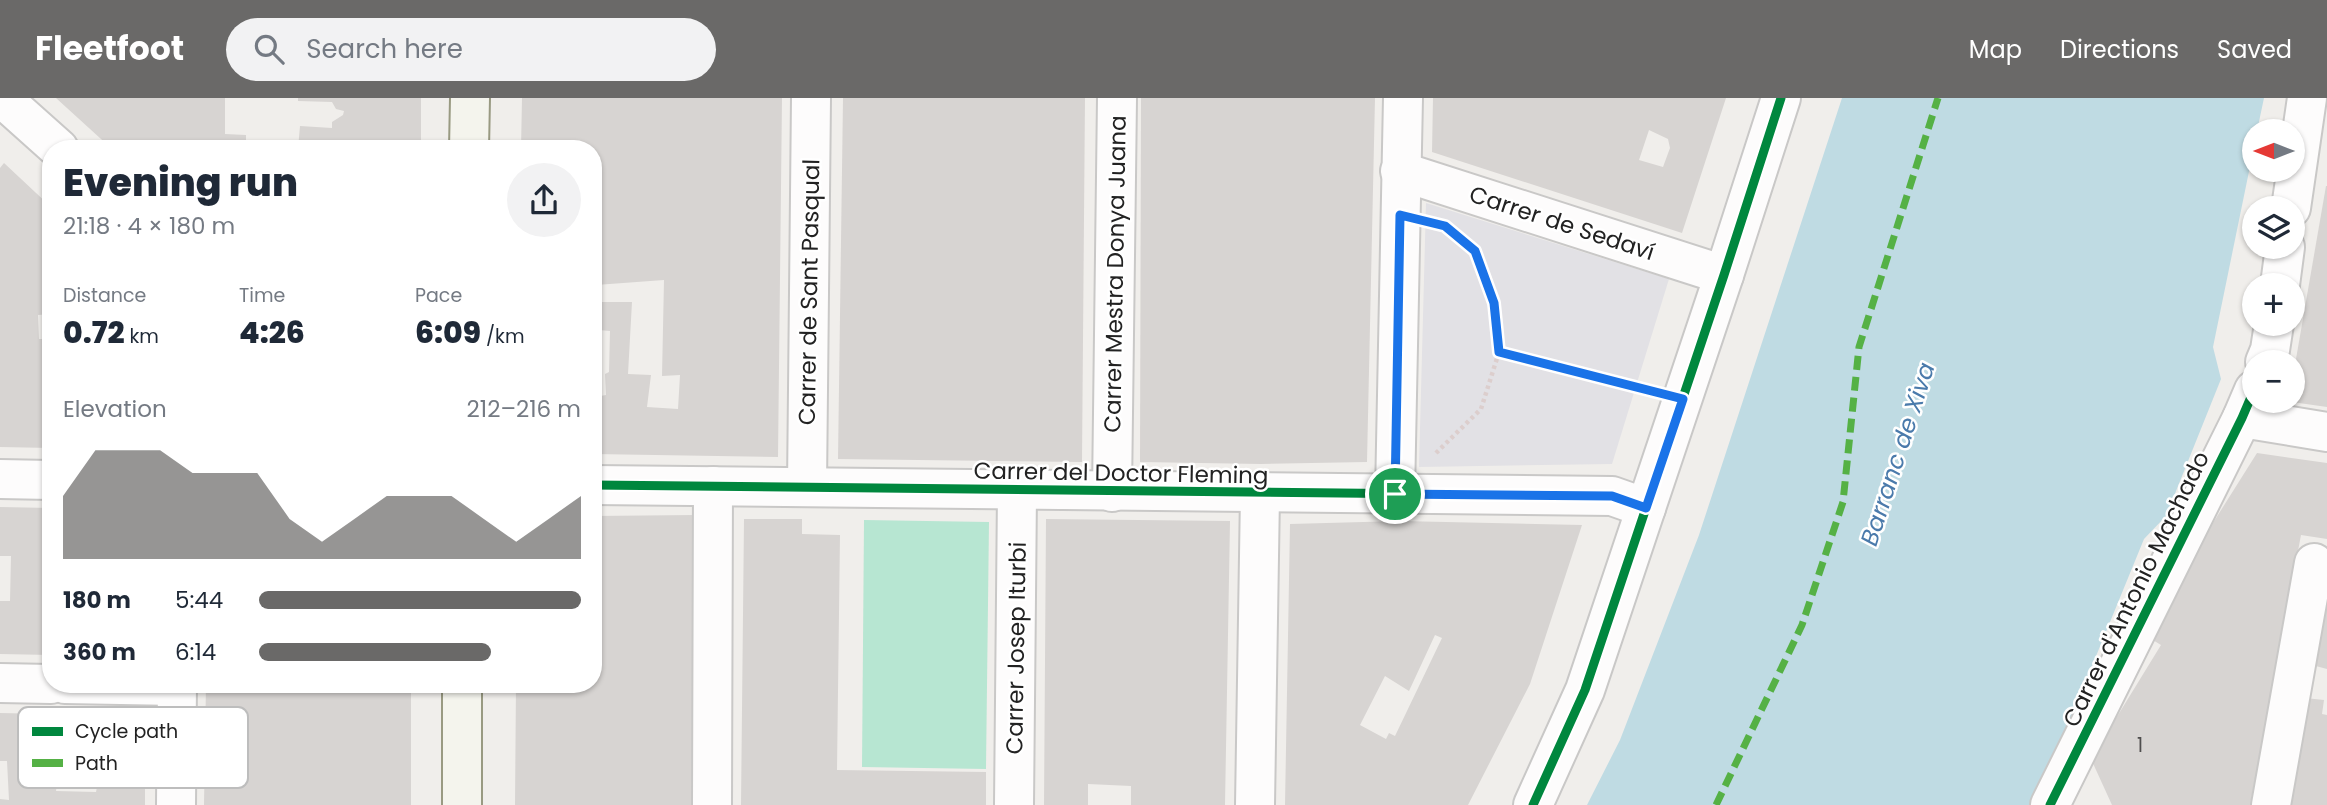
<!DOCTYPE html>
<meta charset="utf-8">
<style>
:root{--surface:#fff;--page:#f2f2f3;--text:#1f2937;--muted:#747a83;--accent:#6a6968}
body{margin:0;font-family:Poppins,sans-serif;background:var(--page);color:var(--text);height:100vh;display:flex;flex-direction:column;font-size:26px;white-space:nowrap}
*{box-sizing:border-box;margin:0}
p{font-size:23px;color:var(--muted)}
.icon{flex:none;width:38px;height:38px;fill:none;stroke:currentColor;stroke-width:2;stroke-linecap:round;stroke-linejoin:round}
.map{position:relative;flex:1;overflow:hidden}
.panel{position:absolute;left:42px;top:42px;width:560px;height:553px;display:flex;flex-direction:column;background:var(--surface);border-radius:28px;box-shadow:0 2px 5px #0004}
.panel>*{flex:none}
.needle{width:46px;rotate:270deg}
.tools{position:absolute;left:2242px;top:21px;display:grid;gap:14px}
.tools a{display:grid;place-items:center;width:63px;height:63px;border-radius:50%;background:var(--surface);box-shadow:0 2px 5px #0004;font-size:35px}
.pin{position:absolute;display:grid;place-items:center;width:60px;height:60px;color:#fff;margin:-30px;border:4px solid #fff;border-radius:50%;box-shadow:0 2px 7px #0007}
.round{display:grid;place-items:center;flex:none;width:74px;height:74px;border-radius:37px;background:var(--page)}
.summary{display:flex;align-items:center;justify-content:space-between;height:119px;padding:0 21px}
h1{font-size:38px;font-weight:800;line-height:52px}
.stats{display:grid;grid-template-columns:repeat(3,1fr);gap:10px;height:119px;padding:7px 21px}
.stats div{display:grid;align-content:center}
.stats b{font-size:30px;font-weight:800}
.stats small{font-size:19px;font-weight:400}
.stats p{font-size:19px}
.chart{height:196px;padding:14px 21px}
.chart p{display:flex;justify-content:space-between}
.chart svg{width:100%;height:126px;margin-top:7px;fill:var(--accent);opacity:.7}
ul{padding:0 21px;list-style:none;font-size:23px}
li{display:grid;grid-template-columns:112px 84px 1fr;align-items:center;height:52px}
li i{height:18px;border-radius:9px;background:var(--accent)}
header{display:flex;align-items:center;gap:42px;box-sizing:border-box;height:98px;padding:0 35px;background:var(--accent);color:#fff}
header strong{font-size:33px}
nav{display:flex;gap:38px;margin-inline-start:auto;font-size:24px}
.search{width:490px;height:63px;background:var(--page);display:flex;align-items:center;gap:18px;box-sizing:border-box;padding:0 24px;border-radius:38px;color:var(--muted);font-size:26px}
.map>svg:first-child{display:block}
.pitch{fill:#b7e6d2}
.plaza{fill:#e2e1e5}
.water{fill:#bfdbe3}
.building{fill:#d7d4d2;fill-rule:evenodd}
.lines{fill:none;stroke-linecap:round;stroke-linejoin:round}
.street-casing{stroke:#c9c8c7;stroke-width:42}
.secondary-casing{stroke:#999a82;stroke-width:42}
.path{stroke:#dccecd;stroke-width:4.5;stroke-dasharray:3.5 3.5;stroke-linecap:butt}
.street{stroke:#fdfcfc;stroke-width:38}
.secondary{stroke:#f4f4ed;stroke-width:38}
.quiet{stroke:#55b145;stroke-width:7;stroke-dasharray:14 7;stroke-linecap:butt}
.cycleway-casing{stroke:#fff;stroke-width:13}
.cycleway{stroke:#00873e;stroke-width:9}
.route-casing{stroke:#fff;stroke-width:14}
.route{stroke:#1a73e8;stroke-width:9}
.labels{text-anchor:middle;stroke-width:5;stroke-linejoin:round;paint-order:stroke}
.number-label{font-size:19px;fill:#4f4e4e}
.street-label{font-size:23px;fill:#222;stroke:#fff}
.water-label{font-size:24px;font-style:italic;fill:#4a7aab;stroke:#fff}
.key{fill:#fff;stroke:#bdbdbd;stroke-width:2}
.key-label{font-size:19px;fill:#222}
</style>
<header>
<strong>Fleetfoot</strong>
<div class="search"><svg class="icon" aria-label="search" viewBox="0 0 24 24"><circle cx="10" cy="10" r="6"/><path d="M15 15l6 6"/></svg>Search here</div>
<nav><a>Map</a><a>Directions</a><a>Saved</a></nav>
</header>
<div class="map">
<svg width="2327" height="707" viewBox="0 0 2327 707">
<rect width="100%" height="100%" fill="#f0eeeb"/>
<!-- pitch -->
<path class="pitch" d="M 864,422 L 989,424 L 986,671 L 862,669 Z"/>
<!-- plaza -->
<path class="plaza" d="M 1426,105 L 1669,181 L 1612,366 L 1419,369 Z"/>
<!-- water -->
<path class="water" d="M 1842,0 L 2264,0 L 2257,33 L 2254,33 L 2254,49 L 2213,249 L 2221,281 L 2166,418 L 2144,441 L 2035,707 L 1587,707 L 1620,642 L 1699,437 Z"/>
<!-- building -->
<g class="building">
<path d="M 56,0 L 225,0 L 225,36 L 246,37 L 246,51 L 112,51 Z"/>
<path d="M 298,0 L 421,0 L 421,51 L 298,51 L 300,28 L 332,30 L 332,24 L 343,17 L 344,13 L 336,11 L 332,4 L 298,3 Z"/>
<path d="M 522,0 L 782,0 L 778,359 L 593,356 L 593,307 L 595,299 L 606,297 L 605,276 L 609,274 L 610,233 L 599,232 L 601,204 L 632,204 L 628,276 L 651,277 L 647,309 L 678,311 L 680,277 L 662,278 L 664,182 L 596,187 L 595,196 L 593,196 L 593,51 L 521,51 Z"/>
<path d="M 843,0 L 1085,0 L 1082,364 L 838,361 Z"/>
<path d="M 1141,0 L 1375,0 L 1367,364 L 1261,366 L 1140,364 Z"/>
<path d="M 1433,0 L 1726,0 L 1682,135 L 1432,54 ZM 1649,32 L 1668,41 L 1670,50 L 1663,69 L 1639,62 Z"/>
<path d="M 4,65 L 51,109 L 51,216 L 38,217 L 39,241 L 51,241 L 51,350 L 0,349 L 0,70 Z"/>
<path d="M 2326,88 L 2327,88 L 2327,309 L 2292,304 L 2292,284 Z"/>
<path d="M 2257,355 L 2327,365 L 2327,441 L 2301,437 L 2250,707 L 2112,707 L 2091,661 L 2161,547 L 2143,536 Z"/>
<path d="M 0,409 L 51,410 L 51,557 L 0,556 L 0,503 L 10,503 L 11,458 L 0,458 Z"/>
<path d="M 695,417 L 692,707 L 515,707 L 516,586 L 593,586 L 593,418 Z"/>
<path d="M 744,421 L 802,421 L 802,436 L 840,437 L 837,672 L 986,674 L 986,707 L 741,707 Z"/>
<path d="M 1046,421 L 1230,423 L 1225,707 L 1131,707 L 1131,688 L 1088,686 L 1088,707 L 1044,707 Z"/>
<path d="M 1400,423 L 1582,427 L 1530,586 L 1468,707 L 1285,707 L 1290,426 ZM 1435,537 L 1442,540 L 1395,638 L 1389,635 L 1386,641 L 1360,627 L 1385,578 L 1409,593 Z"/>
<path d="M 2327,486 L 2327,571 L 2312,567 Z"/>
<path d="M 206,586 L 411,586 L 411,707 L 204,707 Z"/>
<path d="M 2305,600 L 2324,602 L 2322,616 L 2327,617 L 2327,707 L 2287,707 Z"/>
<path d="M 0,615 L 145,618 L 145,707 L 0,707 L 0,701 L 9,702 L 7,663 L 0,663 ZM 76,664 L 122,665 L 121,690 L 97,689 L 96,694 L 56,693 L 57,686 L 74,687 Z"/>
</g>
<g class="lines">
<!-- street casing -->
<g class="street-casing">
<g id="street">
<path d="M 2,0 L 59,51"/>
<path d="M 1400,73 L 1724,177"/>
<path d="M 2291,110 L 2307,0"/>
<path d="M 2280,187 L 2285,149"/>
<path d="M 2265,264 L 2270,252 L 2274,226"/>
<path d="M 2242,320 L 2327,334"/>
<path d="M 0,381 L 51,382"/>
<path d="M 593,387 L 1612,398 L 1646,410"/>
<path d="M 807,389 L 811,0"/>
<path d="M 1112,394 L 1117,0"/>
<path d="M 1395,396 L 1403,0"/>
<path d="M 0,585 L 51,586"/>
<path d="M 65,586 L 177,588"/>
<path d="M 176,707 L 177,586"/>
<path d="M 712,707 L 713,388"/>
<path d="M 1014,707 L 1017,394"/>
<path d="M 1255,707 L 1260,396"/>
<path d="M 1533,707 L 1585,592 L 1724,177 L 1781,0"/>
<path d="M 2050,707 L 2242,320 L 2254,292"/>
<path d="M 2271,707 L 2314,465"/>
</g>
</g>
<!-- secondary casing -->
<g class="secondary-casing">
<g id="secondary">
<path d="M 469,51 L 470,0"/>
<path d="M 462,707 L 462,586"/>
</g>
</g>
<!-- path -->
<g class="path">
<path d="M 1499,254 L 1645,292"/>
<path d="M 1436,355 L 1481,311 L 1499,254 L 1495,205 L 1475,153 L 1450,132"/>
</g>
<!-- street -->
<use href="#street" class="street"/>
<!-- secondary -->
<use href="#secondary" class="secondary"/>
<!-- quiet -->
<path class="quiet" d="M 1716,707 L 1802,527 L 1843,404 L 1859,249 L 1938,0"/>
<!-- cycleway casing -->
<g class="cycleway-casing">
<g id="cycleway">
<path d="M 593,387 L 1612,398 L 1646,410"/>
<path d="M 1533,707 L 1585,592 L 1724,177 L 1781,0"/>
<path d="M 2050,707 L 2242,320 L 2254,292"/>
</g>
</g>
<!-- cycleway -->
<use href="#cycleway" class="cycleway"/>
</g>
<g class="lines">
<!-- route casing -->
<g class="route-casing">
<path id="route" d="M 1400,117 L 1445,128 L 1475,153 L 1494,205 L 1499,254 L 1683,301 L 1646,410 L 1612,398 L 1395,396 Z"/>
</g>
<!-- route -->
<use href="#route" class="route"/>
</g>
<g class="labels">
<!-- number labels -->
<g class="number-label">
<text x="2140" y="654">1</text>
</g>
<!-- street labels -->
<g class="street-label">
<text transform="translate(1562 125) rotate(18)" y="8">Carrer de Sedaví</text>
<text transform="translate(1115 176) rotate(-89)" y="8">Carrer Mestra Donya Juana</text>
<text transform="translate(809 194) rotate(-89)" y="8">Carrer de Sant Pasqual</text>
<text transform="translate(1121 375) rotate(1)" y="8">Carrer del Doctor Fleming</text>
<text transform="translate(2136 491) rotate(-64)" y="8">Carrer d'Antonio Machado</text>
<text transform="translate(1016 550) rotate(-89)" y="8">Carrer Josep Iturbi</text>
</g>
<!-- water labels -->
<g class="water-label">
<text transform="translate(1898 356) rotate(-72)" y="8">Barranc de Xiva</text>
</g>
</g>
<!-- legend -->
<rect x="18" y="609" width="230" height="81" rx="10" class="key"/>
<rect x="32" y="629" width="31" height="9" fill="#00873e"/>
<rect x="32" y="661" width="31" height="8" fill="#55b145"/>
<g class="key-label">
<text x="75" y="640">Cycle path</text>
<text x="75" y="672">Path</text>
</g>
</svg>
<div class="tools">
<a><svg class="needle" viewBox="-14 -14 28 28"><path d="M0-13l5 13h-10z" fill="#e53935"/><path d="M0 13l5-13h-10z" fill="#747a83"/></svg></a>
<a><svg class="icon" aria-label="layers" viewBox="0 0 24 24"><path d="M12 4l9 5-9 5-9-5zM3 14l9 5 9-5"/></svg></a>
<a>+</a>
<a>−</a>
</div>
<div class="pin" style="left:1395px;top:396px;background:#1e9e55"><svg class="icon" aria-label="arrive" viewBox="0 0 24 24"><path d="M6 21V4h12l-3 4 3 4H6"/></svg></div>
<section class="panel">
<div class="summary"><div><h1>Evening run</h1><p>21:18 · 4 × 180 m</p></div><a class="round"><svg class="icon" aria-label="share" viewBox="0 0 24 24"><path d="M12 15V3M7 8l5-5 5 5M5 13v7h14v-7"/></svg></a></div>
<div class="stats">
<div><p>Distance</p><b>0.72<small> km</small></b></div>
<div><p>Time</p><b>4:26</b></div>
<div><p>Pace</p><b>6:09<small> /km</small></b></div>
</div>
<div class="chart"><p><span>Elevation</span>212–216 m</p>
<svg viewBox="0 0 160 44" preserveAspectRatio="none"><path d="M0 44V22L10 6L20 6L30 6L40 14L50 14L60 14L70 30L80 38L90 30L100 22L110 22L120 22L130 30L140 38L150 30L160 22V44z"/></svg>
</div>
<ul>
<li><b>180 m</b>5:44<i style="width:100%"></i></li>
<li><b>360 m</b>6:14<i style="width:72%"></i></li>
</ul>
</section>
</div>
